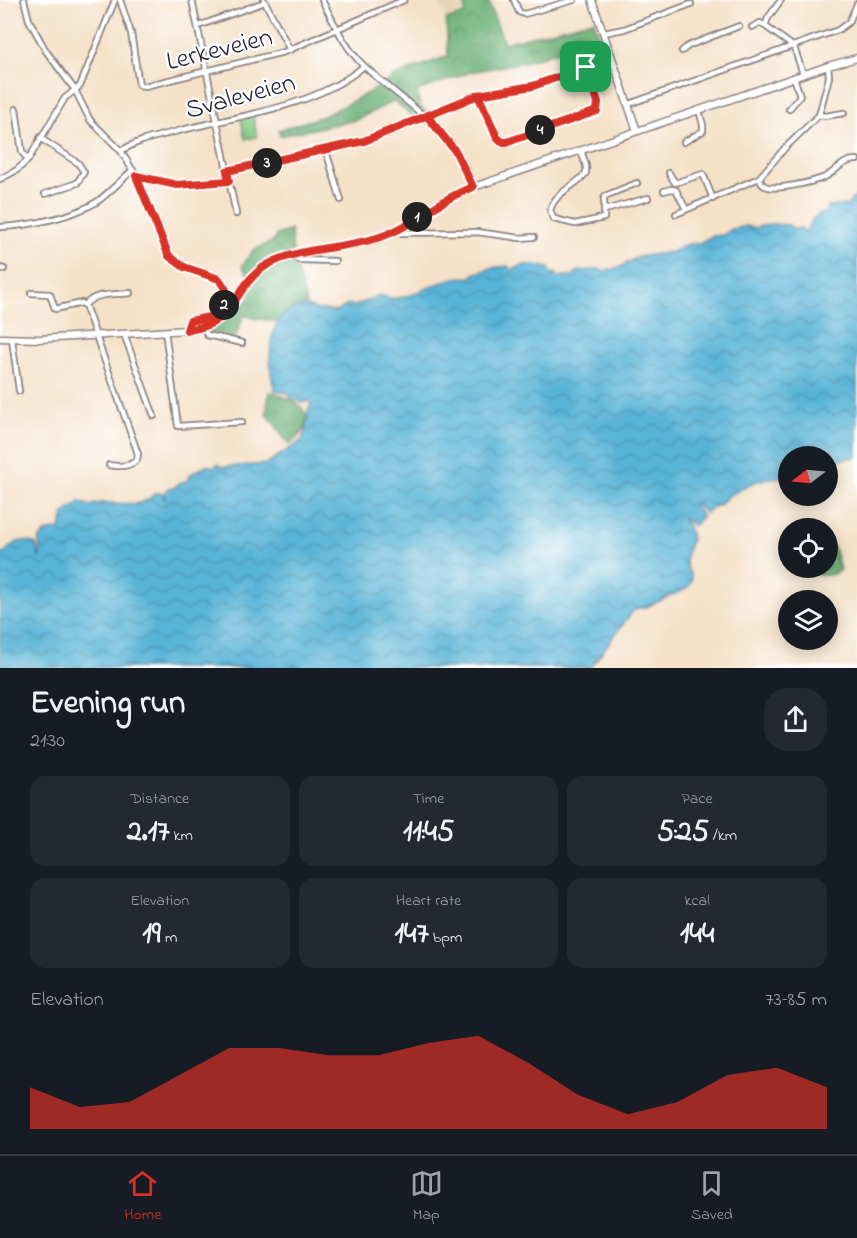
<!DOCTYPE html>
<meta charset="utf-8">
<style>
:root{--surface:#171b24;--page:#242831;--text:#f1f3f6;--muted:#9ea1a6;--line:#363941;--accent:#d93025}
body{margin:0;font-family:"Indie Flower",sans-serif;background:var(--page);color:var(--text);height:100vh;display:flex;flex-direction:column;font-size:22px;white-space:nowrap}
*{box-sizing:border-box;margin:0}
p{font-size:20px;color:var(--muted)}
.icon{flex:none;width:33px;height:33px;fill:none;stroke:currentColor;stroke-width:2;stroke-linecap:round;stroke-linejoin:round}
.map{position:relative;height:668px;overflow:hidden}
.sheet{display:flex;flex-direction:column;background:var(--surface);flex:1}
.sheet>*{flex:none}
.needle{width:39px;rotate:254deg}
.tools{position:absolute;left:778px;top:446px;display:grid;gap:12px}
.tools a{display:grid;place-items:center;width:60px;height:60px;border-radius:50%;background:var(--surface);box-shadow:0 3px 15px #0003;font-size:30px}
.pin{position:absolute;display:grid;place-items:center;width:51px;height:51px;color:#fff;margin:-26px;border-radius:12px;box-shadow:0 3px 9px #0006}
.km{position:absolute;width:30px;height:30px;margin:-15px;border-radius:50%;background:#222;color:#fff;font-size:16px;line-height:30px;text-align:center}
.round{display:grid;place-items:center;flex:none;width:63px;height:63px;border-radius:24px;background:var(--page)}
.overview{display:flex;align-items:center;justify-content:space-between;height:102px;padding:0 30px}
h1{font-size:33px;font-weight:700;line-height:45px}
.stats{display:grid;grid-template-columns:repeat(3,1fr);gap:9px;height:102px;padding:6px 30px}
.stats div{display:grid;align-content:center;border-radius:15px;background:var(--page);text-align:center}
.stats b{font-size:30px;font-weight:700}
.stats small{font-size:16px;font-weight:400}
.stats p{font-size:16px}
.chart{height:168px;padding:12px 30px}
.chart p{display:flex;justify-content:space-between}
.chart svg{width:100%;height:108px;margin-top:6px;fill:var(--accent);opacity:.7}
.dock{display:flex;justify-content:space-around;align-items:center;height:84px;border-top:2px solid var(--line);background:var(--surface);font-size:16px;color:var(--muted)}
.dock a{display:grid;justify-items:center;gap:3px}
.dock .current{color:var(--accent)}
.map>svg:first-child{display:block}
.built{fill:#e5d5b7}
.forest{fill:url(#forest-crowns);stroke:#456856;stroke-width:1.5}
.park{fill:url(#park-tufts);stroke:#527660;stroke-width:1.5}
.water{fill:url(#water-waves);stroke:#3e6b89;stroke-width:1.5}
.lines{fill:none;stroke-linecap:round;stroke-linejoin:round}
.minor-casing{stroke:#8c8282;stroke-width:8}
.secondary-casing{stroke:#8c8282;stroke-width:9}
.minor{stroke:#fff;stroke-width:4.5}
.secondary{stroke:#fff;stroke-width:6}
.route-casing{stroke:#fff;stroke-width:12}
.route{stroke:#d93025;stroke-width:8}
.labels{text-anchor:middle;stroke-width:4.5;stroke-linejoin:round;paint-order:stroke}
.street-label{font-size:27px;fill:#22223b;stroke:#fff}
</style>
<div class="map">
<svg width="857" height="668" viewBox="0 0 857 668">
<defs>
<pattern id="forest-crowns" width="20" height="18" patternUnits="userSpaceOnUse" patternTransform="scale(1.5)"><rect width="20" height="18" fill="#68ad72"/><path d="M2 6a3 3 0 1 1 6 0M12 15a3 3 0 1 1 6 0" fill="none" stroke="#558c5f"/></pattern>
<pattern id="park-tufts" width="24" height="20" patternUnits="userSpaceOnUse" patternTransform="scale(1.5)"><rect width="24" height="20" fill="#81c985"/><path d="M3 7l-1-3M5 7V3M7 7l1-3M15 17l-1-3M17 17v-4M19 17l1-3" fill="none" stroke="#6fac74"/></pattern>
<pattern id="water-waves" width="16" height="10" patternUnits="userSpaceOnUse" patternTransform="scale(1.5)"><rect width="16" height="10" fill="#59b4d7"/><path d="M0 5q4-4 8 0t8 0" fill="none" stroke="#4992b0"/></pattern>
</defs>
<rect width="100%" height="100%" fill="#fff"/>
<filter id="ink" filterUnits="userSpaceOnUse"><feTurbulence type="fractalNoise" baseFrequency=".0167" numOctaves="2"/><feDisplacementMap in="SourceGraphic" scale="12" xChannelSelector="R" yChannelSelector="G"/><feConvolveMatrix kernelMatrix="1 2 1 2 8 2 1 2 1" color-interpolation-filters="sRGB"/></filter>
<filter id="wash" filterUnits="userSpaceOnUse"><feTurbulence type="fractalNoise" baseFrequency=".008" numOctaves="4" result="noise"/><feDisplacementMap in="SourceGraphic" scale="24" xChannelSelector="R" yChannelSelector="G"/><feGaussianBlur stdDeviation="1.35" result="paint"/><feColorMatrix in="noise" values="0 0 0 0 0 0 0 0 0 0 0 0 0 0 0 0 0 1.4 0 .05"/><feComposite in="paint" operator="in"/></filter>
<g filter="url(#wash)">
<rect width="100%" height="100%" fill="#f5e1c8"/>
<!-- built -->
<path class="built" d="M 438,0 L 468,0 L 465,2 L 465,14 L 446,20 Z"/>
<!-- forest -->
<g class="forest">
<path d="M 468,0 L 488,0 L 504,43 L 594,20 L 600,38 L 524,62 L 471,72 L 417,91 L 420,106 L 428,113 L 415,119 L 394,101 L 356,120 L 280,136 L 278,130 L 324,116 L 381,86 L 394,76 L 448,56 L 446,20 L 465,14 L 465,2 Z"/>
<path d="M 291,230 L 293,253 C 272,258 264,260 249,276 L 242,266 L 253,250 L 274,241 L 276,235 Z"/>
<path d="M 293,259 L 308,307 C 296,309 284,311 278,322 L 253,318 L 244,315 L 235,339 L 209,332 L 206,329 C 227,321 233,306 245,289 C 257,272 273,263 293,259 Z"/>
<path d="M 269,392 C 302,400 323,418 289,445 C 280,434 276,423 266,414 Z"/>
<path d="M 828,546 L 834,547 L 840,570 C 829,580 812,573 799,569 L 798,567 L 828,567 Z"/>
</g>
<!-- park -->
<path class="park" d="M 253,116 L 257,137 L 245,139 L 241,119 Z"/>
<!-- water -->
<path class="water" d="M 857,196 L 857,457 L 828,462 L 828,456 L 789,456 L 789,477 L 769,478 L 754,482 L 730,495 L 718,506 L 712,507 L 705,514 L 696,503 L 694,503 L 702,517 L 693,526 L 684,519 L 683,520 C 700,542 686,540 686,560 C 685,574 700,576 686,589 L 644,608 L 638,608 L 633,611 L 590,668 L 0,668 L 0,554 L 3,554 C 14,542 20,537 36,544 L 39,558 L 40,558 L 39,540 L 45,532 L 60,529 L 64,514 L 80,502 L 90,506 C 111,497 139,513 155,493 L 162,493 L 165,500 L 164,493 L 168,488 L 174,488 L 179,483 L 187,481 L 191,474 L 206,465 L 214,467 L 218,464 L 222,467 L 266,464 L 291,448 L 302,440 L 308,419 L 307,413 L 311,404 L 308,401 L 302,403 L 291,398 L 288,393 L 275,391 C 268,368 265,322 291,310 C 295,308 305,307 310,307 C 313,307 315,310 318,310 C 327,310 328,309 336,312 L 349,304 L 354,306 L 380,295 C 409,309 440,272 471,278 L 473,274 L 491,268 L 508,266 L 513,270 C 523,262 537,265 549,268 L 551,274 L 556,273 L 557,277 L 574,275 L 577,271 L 601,269 L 605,271 L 623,266 L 637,257 L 672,252 L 687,244 L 699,243 L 712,236 L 723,235 L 732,229 L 746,226 L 754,228 L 770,224 L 789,225 L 794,229 L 801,228 L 806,232 C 808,224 814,216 822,213 L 825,214 L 827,207 L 848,205 L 852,199 Z"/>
</g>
<g filter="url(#ink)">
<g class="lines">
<!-- minor casing -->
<g class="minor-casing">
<g id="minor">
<path d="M 24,0 L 29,20 L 46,51 L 75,90 L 90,120 L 121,151 L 136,176 L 169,256 L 184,267 L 212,276 L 224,285 C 237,316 207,314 190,321 L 187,330"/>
<path d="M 120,0 L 131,33 L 139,85 L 145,86 L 284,52 L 404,0"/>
<path d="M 192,0 L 236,214"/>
<path d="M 264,0 L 290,50"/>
<path d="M 322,0 C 334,23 345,48 364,66 C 405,104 456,129 473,187"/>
<path d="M 514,0 L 519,12 L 524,14 L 574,0"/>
<path d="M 781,0 L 768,18 L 765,26 L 794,47 L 803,74"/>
<path d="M 198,26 L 265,2"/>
<path d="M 752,27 L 760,23 L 765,26"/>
<path d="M 604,33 L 624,29 L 691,4"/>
<path d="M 682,51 L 688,46 L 739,26"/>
<path d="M 478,95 L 497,137 L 502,142 L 507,142 L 597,111 L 599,103 L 586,67"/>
<path d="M 629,104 L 838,30 L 849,22 L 857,4"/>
<path d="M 16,109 L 22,152 L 28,160"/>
<path d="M 789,109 L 800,96 L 794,77"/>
<path d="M 819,115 L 825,116 L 844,113"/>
<path d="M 40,138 L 78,163 L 84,172 L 77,183 L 45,194"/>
<path d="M 684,142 L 703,131 L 703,125 L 699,110"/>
<path d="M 581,150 L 586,166 L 586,173 C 575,187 556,191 550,210 L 554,219 L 575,224 L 604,218 L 604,199 L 605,196 L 637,183"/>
<path d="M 121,151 C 139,139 161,136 182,130 C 242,115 316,107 364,66"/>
<path d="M 326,151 L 341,200"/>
<path d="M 227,171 L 364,141 L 478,95 L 536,85 L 612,57"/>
<path d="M 669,173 L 675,183 L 703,174 L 713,199"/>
<path d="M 136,176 L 177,185 L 229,181"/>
<path d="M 759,178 C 761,182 761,184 765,186 C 775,191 814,182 825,177 C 837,171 843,159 857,160"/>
<path d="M 0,179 L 17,170 L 28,160 L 65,98 L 80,86 L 115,0"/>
<path d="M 664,191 L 671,189 L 676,190 L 686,209"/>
<path d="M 605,210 L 648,198"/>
<path d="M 676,214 L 759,178 L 785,148 L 819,115 L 829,77 L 828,66"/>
<path d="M 0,227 C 28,226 74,217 98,201 C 110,192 121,180 133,170"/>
<path d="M 395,231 L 398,233 L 477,232 L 520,238 L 534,237"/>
<path d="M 294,255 L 299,260 L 335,261"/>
<path d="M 0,268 L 4,269"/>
<path d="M 31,293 L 50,294 L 55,309 L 82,303 L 85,305 L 138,454 L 137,460 C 129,467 119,467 109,465"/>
<path d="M 85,305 C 95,292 116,295 130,293"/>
<path d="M 204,327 L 207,335 L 242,343"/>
<path d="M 165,331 L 178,426 L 242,422"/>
<path d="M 124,334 L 154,416"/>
<path d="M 12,339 L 19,391"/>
</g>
</g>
<!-- secondary casing -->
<g class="secondary-casing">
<g id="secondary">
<path d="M 592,0 L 637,131"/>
<path d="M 0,338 L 39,339 L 187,330 C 238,326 231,287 266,266 C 296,247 347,250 382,237 C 411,226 433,204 462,191 L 828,66 L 857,58"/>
</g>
</g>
<!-- minor -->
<use href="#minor" class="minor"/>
<!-- secondary -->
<use href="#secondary" class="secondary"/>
</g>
</g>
<g class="lines" filter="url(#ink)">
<!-- route casing -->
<g class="route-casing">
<path id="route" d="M 586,67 L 533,86 L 478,95 L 427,116 L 456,152 L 473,187 C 439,199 414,226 380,237 C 346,249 300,247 269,264 C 232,284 239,325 187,330 L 190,321 L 209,317 L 218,312 L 225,303 L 226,290 L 219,279 L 184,267 L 169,256 L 136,176 L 177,185 L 229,181 L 227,171 L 364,141 L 478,95 L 497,137 L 502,142 L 507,142 L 597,111 L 598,102 L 586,67"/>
</g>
<!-- route -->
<use href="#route" class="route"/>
</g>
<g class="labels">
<!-- street labels -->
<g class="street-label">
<text transform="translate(219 48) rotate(-14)" y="9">Lerkeveien</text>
<text transform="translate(240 95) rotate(-15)" y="9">Svaleveien</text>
</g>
</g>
</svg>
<div class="tools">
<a><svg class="needle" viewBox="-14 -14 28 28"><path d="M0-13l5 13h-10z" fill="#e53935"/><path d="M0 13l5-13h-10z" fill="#9ea1a6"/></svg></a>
<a><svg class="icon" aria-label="locate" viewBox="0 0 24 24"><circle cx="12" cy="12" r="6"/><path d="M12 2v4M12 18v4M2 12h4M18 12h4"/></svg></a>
<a><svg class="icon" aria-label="layers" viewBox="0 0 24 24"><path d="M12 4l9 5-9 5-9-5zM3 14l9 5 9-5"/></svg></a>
</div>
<div class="pin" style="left:586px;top:67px;background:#1e9e55"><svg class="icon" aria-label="arrive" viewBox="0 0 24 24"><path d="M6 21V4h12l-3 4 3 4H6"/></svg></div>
<b class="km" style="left:417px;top:217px">1</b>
<b class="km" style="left:224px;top:305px">2</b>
<b class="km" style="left:267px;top:163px">3</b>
<b class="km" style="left:540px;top:130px">4</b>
</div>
<section class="sheet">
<div class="overview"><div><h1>Evening run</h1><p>21:30</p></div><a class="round"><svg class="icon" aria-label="share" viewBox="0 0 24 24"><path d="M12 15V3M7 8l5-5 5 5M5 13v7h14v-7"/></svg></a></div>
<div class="stats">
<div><p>Distance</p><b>2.17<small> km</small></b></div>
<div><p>Time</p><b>11:45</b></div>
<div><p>Pace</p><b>5:25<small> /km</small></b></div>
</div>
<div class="stats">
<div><p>Elevation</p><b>19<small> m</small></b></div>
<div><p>Heart rate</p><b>147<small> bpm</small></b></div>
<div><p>kcal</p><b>144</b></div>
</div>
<div class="chart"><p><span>Elevation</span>73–85 m</p>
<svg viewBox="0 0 160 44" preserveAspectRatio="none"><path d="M0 44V27L10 35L20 33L30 22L40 11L50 11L60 14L70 14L80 9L90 6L100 17L110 30L120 38L130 33L140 22L150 19L160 27V44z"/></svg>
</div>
</section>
<nav class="dock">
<a class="current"><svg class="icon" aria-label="home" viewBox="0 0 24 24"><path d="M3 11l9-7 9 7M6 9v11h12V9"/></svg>Home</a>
<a><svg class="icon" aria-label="map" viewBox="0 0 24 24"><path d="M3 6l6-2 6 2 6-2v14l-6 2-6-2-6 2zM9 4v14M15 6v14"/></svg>Map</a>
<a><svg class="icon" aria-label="saved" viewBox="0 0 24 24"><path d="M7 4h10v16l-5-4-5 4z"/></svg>Saved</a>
</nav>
